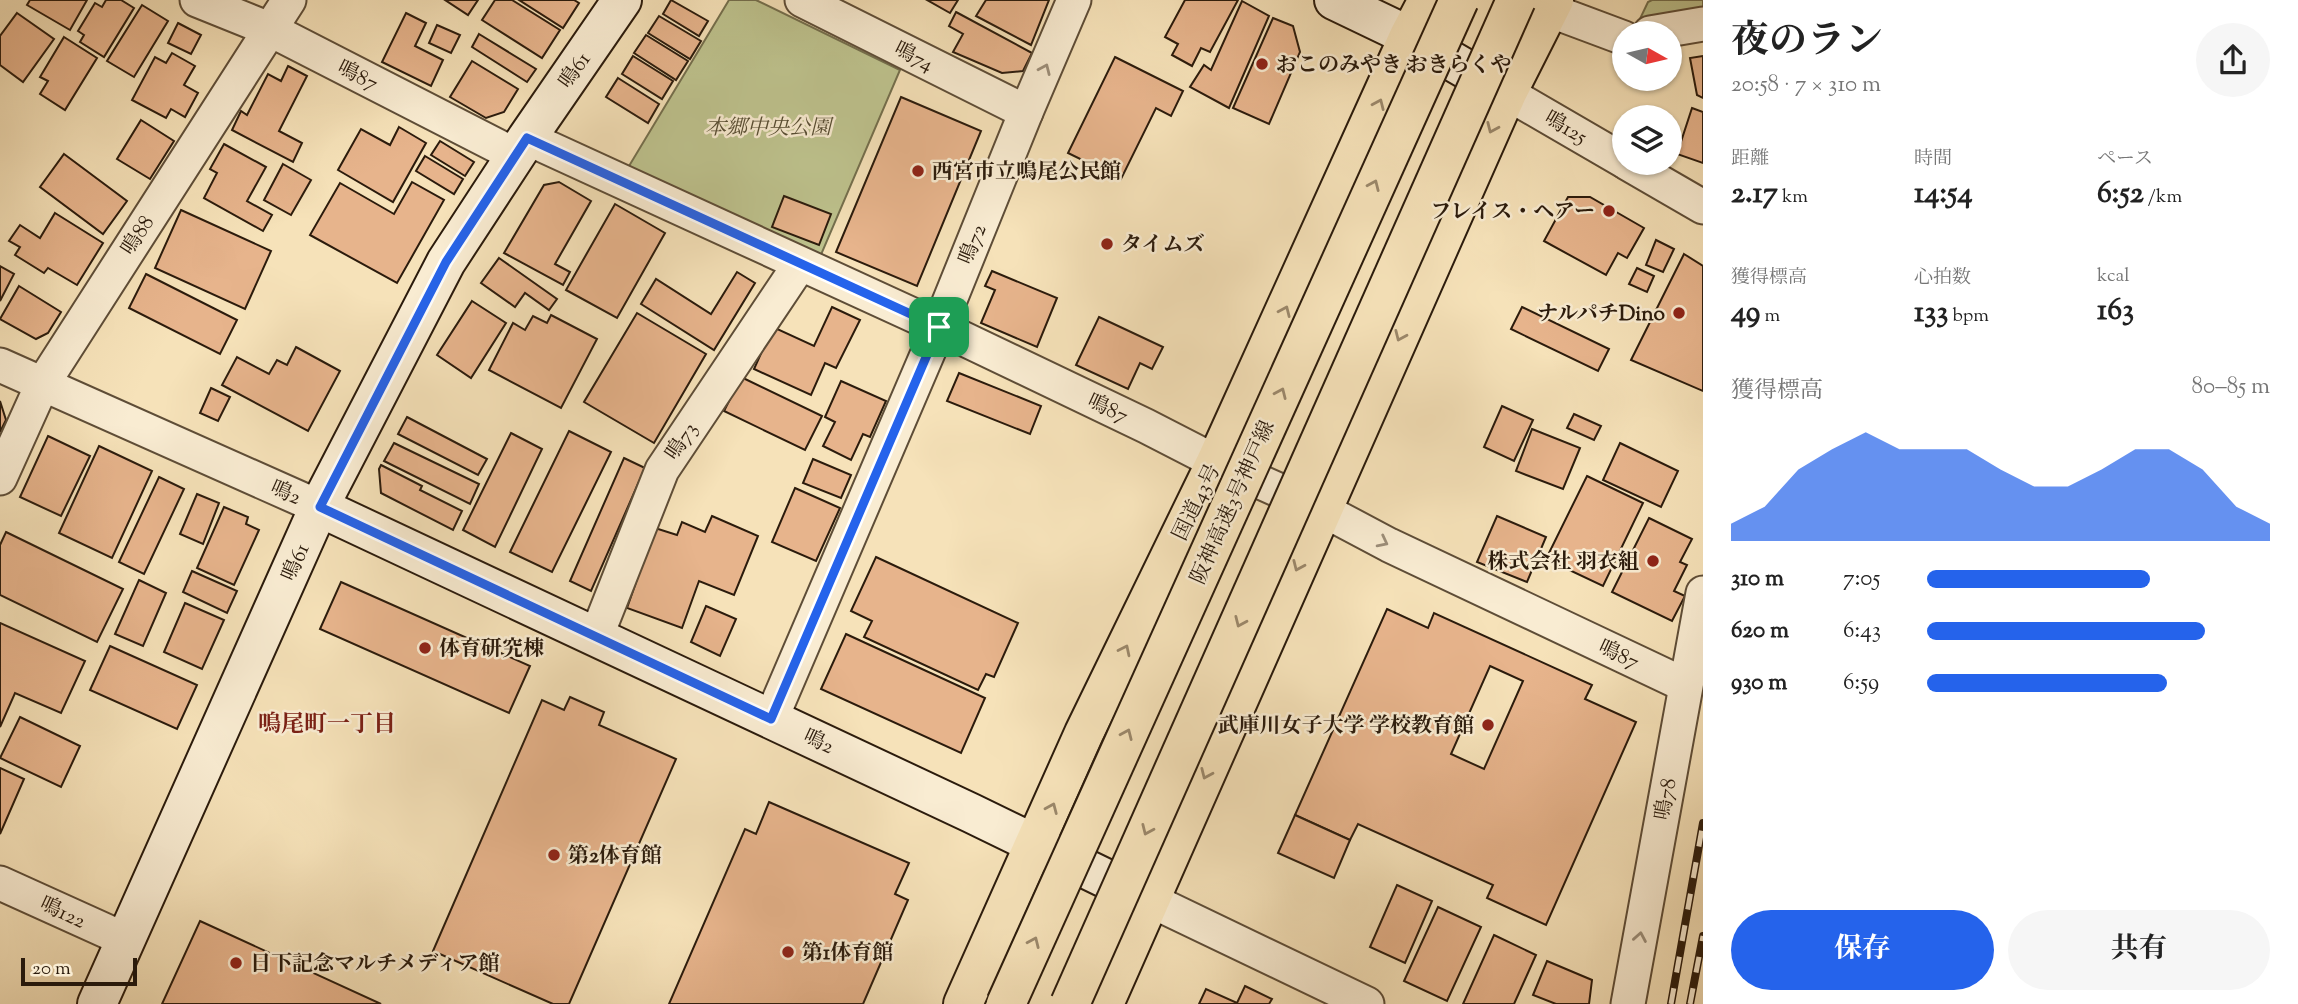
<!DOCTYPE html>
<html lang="ja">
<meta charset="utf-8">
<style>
:root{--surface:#fff;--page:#f6f6f6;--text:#222;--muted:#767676;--accent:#2563eb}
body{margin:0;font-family:"Sorts Mill Goudy","Noto Serif JP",serif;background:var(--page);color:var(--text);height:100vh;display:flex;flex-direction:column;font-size:26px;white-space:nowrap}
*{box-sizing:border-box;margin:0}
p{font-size:23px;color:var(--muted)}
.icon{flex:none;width:38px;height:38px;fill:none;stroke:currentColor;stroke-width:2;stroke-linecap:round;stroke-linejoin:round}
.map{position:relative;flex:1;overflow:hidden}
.side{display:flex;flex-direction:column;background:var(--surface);width:595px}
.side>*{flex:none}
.needle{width:46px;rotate:98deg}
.tools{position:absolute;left:1612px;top:21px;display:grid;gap:14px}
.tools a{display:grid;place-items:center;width:70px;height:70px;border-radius:50%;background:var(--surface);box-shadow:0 2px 5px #0004;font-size:35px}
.scale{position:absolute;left:21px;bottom:18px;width:116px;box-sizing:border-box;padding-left:7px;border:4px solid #2b1b0c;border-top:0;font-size:19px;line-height:24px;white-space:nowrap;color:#2b1b0c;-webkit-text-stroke:5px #f9ecd2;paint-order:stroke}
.pin{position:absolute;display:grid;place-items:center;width:60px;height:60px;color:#fff;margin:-30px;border-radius:14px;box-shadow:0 4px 10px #0006}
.round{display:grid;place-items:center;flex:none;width:74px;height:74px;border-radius:37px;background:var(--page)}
.head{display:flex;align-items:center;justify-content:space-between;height:119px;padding:0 28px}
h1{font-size:38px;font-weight:700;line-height:52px}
.stats{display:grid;grid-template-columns:repeat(3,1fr);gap:10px;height:119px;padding:7px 28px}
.stats div{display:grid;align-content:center}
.stats b{font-size:30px;font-weight:700}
.stats small{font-size:19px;font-weight:400}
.stats p{font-size:19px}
.chart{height:196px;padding:14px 28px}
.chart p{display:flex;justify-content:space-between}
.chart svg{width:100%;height:126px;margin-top:7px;fill:var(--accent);opacity:.7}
.cta{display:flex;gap:14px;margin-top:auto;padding:14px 28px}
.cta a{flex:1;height:80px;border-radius:42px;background:var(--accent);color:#fff;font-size:28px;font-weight:700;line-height:80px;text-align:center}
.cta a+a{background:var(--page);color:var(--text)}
ul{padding:0 28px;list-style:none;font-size:23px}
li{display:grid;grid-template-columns:112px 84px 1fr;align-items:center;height:52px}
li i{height:18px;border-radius:9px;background:var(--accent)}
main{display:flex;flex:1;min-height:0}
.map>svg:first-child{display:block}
.green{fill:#bec38e;stroke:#746f4d;stroke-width:2}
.building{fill:#e7b48c;stroke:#2b1b0c;stroke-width:2;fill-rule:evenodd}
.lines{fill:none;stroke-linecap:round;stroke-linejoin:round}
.street-casing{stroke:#5e4d37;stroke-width:37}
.secondary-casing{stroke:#2b1b0c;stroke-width:42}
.highway-casing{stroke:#2b1b0c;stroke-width:42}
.street{stroke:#f9ecd2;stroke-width:33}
.secondary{stroke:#f9ecd2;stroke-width:38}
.highway{stroke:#f6e2b9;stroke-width:38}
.rail-casing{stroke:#2b1b0c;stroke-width:8}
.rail{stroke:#f9ecd2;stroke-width:5;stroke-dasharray:16;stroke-linecap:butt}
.highway-bridge-casing{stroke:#2b1b0c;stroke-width:42;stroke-linecap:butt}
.highway-bridge{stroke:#f6e2b9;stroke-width:38}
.oneway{stroke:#9c8e79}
.oneway2{stroke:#9b886b}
.route-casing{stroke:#fff;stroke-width:14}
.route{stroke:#2563eb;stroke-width:9}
.poi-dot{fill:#8f2418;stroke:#f9ecd2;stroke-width:2.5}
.labels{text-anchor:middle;stroke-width:5;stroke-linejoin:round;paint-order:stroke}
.street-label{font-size:21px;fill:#2b1b0c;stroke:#f9ecd2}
.poi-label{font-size:21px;font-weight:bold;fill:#2b1b0c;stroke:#f9ecd2;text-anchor:start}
.park-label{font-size:21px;font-style:italic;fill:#574d33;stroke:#f9ecd2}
.neighbourhood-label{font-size:23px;font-weight:bold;fill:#7a1f14;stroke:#f9ecd2}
</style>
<main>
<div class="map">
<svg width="1703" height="1004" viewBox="0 0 1703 1004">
<rect width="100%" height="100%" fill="#f6e2b9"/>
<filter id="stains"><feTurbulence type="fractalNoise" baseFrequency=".00286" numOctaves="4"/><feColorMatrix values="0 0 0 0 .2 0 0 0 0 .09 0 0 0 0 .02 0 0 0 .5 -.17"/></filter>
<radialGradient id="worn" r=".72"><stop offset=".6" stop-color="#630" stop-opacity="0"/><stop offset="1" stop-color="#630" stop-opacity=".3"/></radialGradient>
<!-- green -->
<g class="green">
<path d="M 729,0 L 756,0 L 900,70 L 817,264 L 626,171 Z"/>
<path d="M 1652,0 L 1703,0 L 1703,9 L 1638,23 L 1648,2 Z"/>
</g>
<!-- building -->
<g class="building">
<path d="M 30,0 L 87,0 L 70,30 L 27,5 Z"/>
<path d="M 106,0 L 121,0 L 134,8 L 104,57 L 80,42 L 84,35 L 78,31 L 95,3 L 102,7 Z"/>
<path d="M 445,0 L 478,0 L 468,15 Z"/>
<path d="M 495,0 L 512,0 L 560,30 L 542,58 L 482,20 Z"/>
<path d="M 519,0 L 574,0 L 579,3 L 563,28 Z"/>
<path d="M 671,0 L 708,21 L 699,36 L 663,14 Z"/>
<path d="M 927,0 L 958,0 L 950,13 Z"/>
<path d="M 986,0 L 1049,0 L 1031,45 L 976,16 Z"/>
<path d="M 1185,0 L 1238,0 L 1210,52 L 1201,48 L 1192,66 L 1172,55 L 1178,44 L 1165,37 Z"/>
<path d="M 1242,1 L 1269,16 L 1229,108 L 1190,87 L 1204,65 L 1211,70 Z"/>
<path d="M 142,5 L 168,21 L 134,77 L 107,61 Z"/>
<path d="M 956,12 L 1032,53 L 1023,71 L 1002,73 L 953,52 L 963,34 L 949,26 Z"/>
<path d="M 17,13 L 54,39 L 23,82 L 0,65 L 0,36 Z"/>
<path d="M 406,13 L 426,23 L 415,46 L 443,60 L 431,86 L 382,62 Z"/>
<path d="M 659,16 L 701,41 L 690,59 L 648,33 Z"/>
<path d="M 1273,18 L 1293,26 L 1300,52 L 1269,124 L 1233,108 Z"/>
<path d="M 178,23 L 201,35 L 191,54 L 168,43 Z"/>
<path d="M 437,25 L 460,35 L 451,53 L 429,43 Z"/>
<path d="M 479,34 L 536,69 L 527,82 L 472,47 Z"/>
<path d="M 646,35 L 688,61 L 676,80 L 634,53 Z"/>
<path d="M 64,37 L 97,58 L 65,110 L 40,94 L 48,81 L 40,77 Z"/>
<path d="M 172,53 L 195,66 L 184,85 L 198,93 L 185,117 L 171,109 L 166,118 L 132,100 L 155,57 L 166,63 Z"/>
<path d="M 633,56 L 673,81 L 662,99 L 622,74 Z"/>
<path d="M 1703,56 L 1703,98 L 1697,95 L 1690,58 Z"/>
<path d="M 1115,57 L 1183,91 L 1171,116 L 1156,108 L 1121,179 L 1068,153 Z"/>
<path d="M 472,61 L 518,89 L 504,112 L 486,118 L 450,97 Z"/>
<path d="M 288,66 L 307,76 L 279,131 L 302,143 L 293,162 L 232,130 L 241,111 L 247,115 L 268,74 L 281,81 Z"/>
<path d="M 618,78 L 659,104 L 648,123 L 606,97 Z"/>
<path d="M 901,97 L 981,131 L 917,286 L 836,252 Z"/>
<path d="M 1692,108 L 1703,112 L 1703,163 L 1677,154 Z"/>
<path d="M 141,120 L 174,141 L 150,179 L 117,159 Z"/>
<path d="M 399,127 L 426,143 L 393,202 L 338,170 L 361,129 L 390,145 Z"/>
<path d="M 440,141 L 474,162 L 465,176 L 431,155 Z"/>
<path d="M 224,144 L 266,167 L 247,201 L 272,215 L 263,231 L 204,198 L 217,173 L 210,169 Z"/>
<path d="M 64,154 L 127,201 L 103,234 L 40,187 Z"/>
<path d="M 425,156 L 463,179 L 454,194 L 416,171 Z"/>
<path d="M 283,164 L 311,180 L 291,215 L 264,200 Z"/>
<path d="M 412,182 L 444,200 L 397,283 L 310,235 L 340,183 L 394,214 Z"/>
<path d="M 559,182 L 591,201 L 555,264 L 570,272 L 563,285 L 504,253 L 544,185 Z"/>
<path d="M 784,196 L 831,214 L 819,245 L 772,227 Z"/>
<path d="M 1568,197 L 1590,197 L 1644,228 L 1627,258 L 1618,253 L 1606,275 L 1544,241 Z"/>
<path d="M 615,204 L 665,233 L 617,318 L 566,290 Z"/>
<path d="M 181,210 L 271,251 L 245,309 L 155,268 Z"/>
<path d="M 55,213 L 103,243 L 77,285 L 48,268 L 44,273 L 15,255 L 20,247 L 9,241 L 20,225 L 40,238 Z"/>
<path d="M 1656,240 L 1674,249 L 1663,272 L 1646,265 Z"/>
<path d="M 1684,254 L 1703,266 L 1703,391 L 1631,360 Z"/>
<path d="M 499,258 L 557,299 L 549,310 L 525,293 L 515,307 L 481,283 Z"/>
<path d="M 0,266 L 14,274 L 0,301 Z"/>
<path d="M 1637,268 L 1654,276 L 1647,292 L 1629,284 Z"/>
<path d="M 992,271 L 1057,298 L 1037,347 L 981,323 L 995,290 L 985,286 Z"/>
<path d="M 737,272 L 755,283 L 714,350 L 641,304 L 656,279 L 711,314 Z"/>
<path d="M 146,274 L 237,320 L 220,354 L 129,308 Z"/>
<path d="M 19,286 L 61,312 L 48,333 L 36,339 L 0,319 Z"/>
<path d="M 472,301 L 506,323 L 471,378 L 437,355 Z"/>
<path d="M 832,307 L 860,320 L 836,368 L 825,363 L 811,395 L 754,369 L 773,327 L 814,346 Z"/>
<path d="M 1522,307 L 1609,349 L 1598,371 L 1511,329 Z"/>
<path d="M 637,313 L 706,354 L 654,443 L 584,402 Z"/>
<path d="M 551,315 L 597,339 L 561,408 L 489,370 L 513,323 L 525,330 L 533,316 L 547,323 Z"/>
<path d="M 1099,317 L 1163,347 L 1152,369 L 1140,363 L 1128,389 L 1076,365 Z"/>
<path d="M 296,347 L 340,371 L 308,431 L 222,385 L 237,357 L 269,374 L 277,360 L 287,365 Z"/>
<path d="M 959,373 L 1041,406 L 1030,434 L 947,401 Z"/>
<path d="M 741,377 L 822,416 L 805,450 L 724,411 Z"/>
<path d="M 841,381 L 886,401 L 870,437 L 863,434 L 851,460 L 823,446 L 835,422 L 825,417 Z"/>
<path d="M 211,388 L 230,397 L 218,421 L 200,413 Z"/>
<path d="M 0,401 L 6,420 L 0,432 Z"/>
<path d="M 1502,406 L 1533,420 L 1514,461 L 1484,447 Z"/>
<path d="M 1574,414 L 1601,426 L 1594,440 L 1567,428 Z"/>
<path d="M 407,417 L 487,459 L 478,475 L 398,434 Z"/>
<path d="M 1532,429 L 1580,448 L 1563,489 L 1516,471 Z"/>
<path d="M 569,431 L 611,452 L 552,572 L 510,552 Z"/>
<path d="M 511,433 L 542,449 L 495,547 L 463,530 Z"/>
<path d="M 48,436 L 90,456 L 61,516 L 20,497 Z"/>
<path d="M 394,443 L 479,484 L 470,504 L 384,461 Z"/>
<path d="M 1620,443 L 1678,471 L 1661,507 L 1603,480 Z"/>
<path d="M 99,446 L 152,471 L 112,558 L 59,533 Z"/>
<path d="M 624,458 L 645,468 L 591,591 L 570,581 Z"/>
<path d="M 813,459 L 851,475 L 841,498 L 803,483 Z"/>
<path d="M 381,465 L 422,486 L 420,490 L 462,511 L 453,530 L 381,493 L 379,469 Z"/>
<path d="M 1587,476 L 1643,503 L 1603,586 L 1546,559 Z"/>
<path d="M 159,477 L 184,489 L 144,574 L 119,562 Z"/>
<path d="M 795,488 L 840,508 L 816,561 L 772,542 Z"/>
<path d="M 197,494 L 219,503 L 203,544 L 180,534 Z"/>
<path d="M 224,507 L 248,517 L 246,524 L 259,530 L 234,585 L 197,568 Z"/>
<path d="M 712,516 L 758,536 L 734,595 L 699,581 L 682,628 L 627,608 L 655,528 L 677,535 L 682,522 L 705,532 Z"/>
<path d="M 1497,516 L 1546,537 L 1527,582 L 1477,562 Z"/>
<path d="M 1649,518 L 1692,539 L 1680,562 L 1687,565 L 1674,591 L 1685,596 L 1672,621 L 1612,592 Z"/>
<path d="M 6,532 L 123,589 L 97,642 L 0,595 L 0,545 Z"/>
<path d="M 876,557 L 1018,623 L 994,677 L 986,674 L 978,690 L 864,637 L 872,621 L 851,611 Z"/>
<path d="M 192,571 L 237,591 L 227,613 L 183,592 Z"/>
<path d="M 139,580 L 166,593 L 143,646 L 115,634 Z"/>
<path d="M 341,582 L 530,666 L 509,713 L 320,629 Z"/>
<path d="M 185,603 L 224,620 L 202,669 L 164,652 Z"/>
<path d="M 706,606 L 736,619 L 720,656 L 691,642 Z"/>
<path d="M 1387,609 L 1428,628 L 1434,613 L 1592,685 L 1585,699 L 1636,722 L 1546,925 L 1487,898 L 1493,885 L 1358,824 L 1350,840 L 1295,815 ZM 1490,666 L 1523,681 L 1484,769 L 1451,754 Z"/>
<path d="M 0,623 L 85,661 L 61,713 L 15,693 L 0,727 Z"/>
<path d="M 846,634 L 985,698 L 961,753 L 821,689 Z"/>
<path d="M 110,646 L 197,685 L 177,729 L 90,690 Z"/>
<path d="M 570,697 L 604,712 L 599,725 L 676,759 L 569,1004 L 553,1004 L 433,951 L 542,700 L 564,710 Z"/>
<path d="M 20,717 L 80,746 L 61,787 L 0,758 Z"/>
<path d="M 0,768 L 24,779 L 0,834 Z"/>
<path d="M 769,802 L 909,863 L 895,894 L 908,900 L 863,1004 L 669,1004 L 745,829 L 756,834 Z"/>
<path d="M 1295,815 L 1350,840 L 1334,878 L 1278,853 Z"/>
<path d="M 1397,885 L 1432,901 L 1405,963 L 1370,947 Z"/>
<path d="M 1438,907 L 1481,927 L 1447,1001 L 1404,981 Z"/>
<path d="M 200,921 L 381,1004 L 162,1004 Z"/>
<path d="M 1494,935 L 1536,955 L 1514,1004 L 1463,1004 Z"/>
<path d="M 1547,961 L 1592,980 L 1589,1004 L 1556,1004 L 1533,995 Z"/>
<path d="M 1245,986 L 1272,999 L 1269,1004 L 1199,1004 L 1206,989 L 1237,1003 Z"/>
</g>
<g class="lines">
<!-- street casing -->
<g class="street-casing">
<g id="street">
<path d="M 197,0 L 269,29 L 517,156"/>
<path d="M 802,0 L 1026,112"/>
<path d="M 1549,10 L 1624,38"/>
<path d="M 1650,33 L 1703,24"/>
<path d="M 1507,93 L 1624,161"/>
<path d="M 527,138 L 939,327 L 1146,426 L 1216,462 L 1323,510 L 1389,545 L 1685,685"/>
<path d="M 1627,163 L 1703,207"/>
<path d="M 0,365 L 319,507"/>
<path d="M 0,478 L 42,385 L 289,0"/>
<path d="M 596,637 L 662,470 L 800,264"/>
<path d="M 771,719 L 939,327 L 1026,112 L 1074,0"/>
<path d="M 0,883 L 126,940"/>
<path d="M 1150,900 L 1367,1004"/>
<path d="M 1628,1004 L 1703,593"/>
</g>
</g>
<!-- secondary casing -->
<g class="secondary-casing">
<g id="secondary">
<path d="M 1334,0 L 1409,36 L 1507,93"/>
<path d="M 319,507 L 971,813 L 1150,900"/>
<path d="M 97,1004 L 319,507 L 446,262 L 527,138 L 622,0"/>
</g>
</g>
<!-- highway casing -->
<g class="highway-casing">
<g id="highway">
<path d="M 963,1004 L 1084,733 L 1216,462 L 1409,36 L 1428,0"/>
<path d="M 1104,1004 L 1507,93 L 1554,0"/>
</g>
</g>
<!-- street -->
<use href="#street" class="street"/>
<!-- secondary -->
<use href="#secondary" class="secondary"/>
<!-- highway -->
<use href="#highway" class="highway"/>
<!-- rail casing -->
<g class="rail-casing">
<g id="rail">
<path d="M 1671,1004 L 1703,823"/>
<path d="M 1690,1004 L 1703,936"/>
</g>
</g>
<!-- rail -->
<use href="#rail" class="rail"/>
<!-- highway-bridge casing -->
<g class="highway-bridge-casing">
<g id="highway-bridge">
<path d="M 1006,1004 L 1459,0"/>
<path d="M 1070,1004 L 1516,0"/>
</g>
</g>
<!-- highway-bridge -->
<use href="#highway-bridge" class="highway-bridge"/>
</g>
<!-- one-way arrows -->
<defs><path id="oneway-chevron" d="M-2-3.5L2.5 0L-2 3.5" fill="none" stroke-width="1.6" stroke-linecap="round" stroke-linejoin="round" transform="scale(1.75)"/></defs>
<g class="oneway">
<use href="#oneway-chevron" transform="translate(1045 69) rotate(-66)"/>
<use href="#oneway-chevron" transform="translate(1383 542) rotate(27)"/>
<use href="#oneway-chevron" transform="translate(1640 937) rotate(-80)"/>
</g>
<g class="oneway2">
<use href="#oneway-chevron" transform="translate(1379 104) rotate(-66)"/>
<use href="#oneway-chevron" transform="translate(1492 128) rotate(114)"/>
<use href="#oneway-chevron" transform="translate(1374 185) rotate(-66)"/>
<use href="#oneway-chevron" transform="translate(1285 311) rotate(-66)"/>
<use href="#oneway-chevron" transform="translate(1400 336) rotate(114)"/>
<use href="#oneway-chevron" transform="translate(1281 393) rotate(-66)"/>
<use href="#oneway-chevron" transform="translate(1298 566) rotate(114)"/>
<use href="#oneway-chevron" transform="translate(1240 622) rotate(114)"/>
<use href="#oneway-chevron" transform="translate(1125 650) rotate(-64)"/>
<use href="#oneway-chevron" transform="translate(1127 734) rotate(-66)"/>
<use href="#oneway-chevron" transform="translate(1206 774) rotate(114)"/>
<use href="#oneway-chevron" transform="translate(1052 808) rotate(-67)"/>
<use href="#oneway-chevron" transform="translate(1147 830) rotate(114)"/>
<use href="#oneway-chevron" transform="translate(1034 942) rotate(-66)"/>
</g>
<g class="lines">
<!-- route casing -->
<g class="route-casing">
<path id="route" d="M 527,138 L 939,327 L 771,719 L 320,507 L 446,262 Z"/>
</g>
<!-- route -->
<use href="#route" class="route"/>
</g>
<!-- markers -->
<g class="poi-dot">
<circle cx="1262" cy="64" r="7"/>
<circle cx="918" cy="171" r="7"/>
<circle cx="1609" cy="211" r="7"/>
<circle cx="1107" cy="244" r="7"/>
<circle cx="1679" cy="313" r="7"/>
<circle cx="1653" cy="561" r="7"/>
<circle cx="425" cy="648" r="7"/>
<circle cx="1488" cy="725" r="7"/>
<circle cx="554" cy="855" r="7"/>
<circle cx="788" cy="952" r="7"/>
<circle cx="236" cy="963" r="7"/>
</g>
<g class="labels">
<!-- street labels -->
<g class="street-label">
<text transform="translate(914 56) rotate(27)" y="7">鳴74</text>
<text transform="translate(574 70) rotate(-55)" y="7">鳴61</text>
<text transform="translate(358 75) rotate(27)" y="7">鳴87</text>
<text transform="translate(1566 127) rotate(30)" y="7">鳴125</text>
<text transform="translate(137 235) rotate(-57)" y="7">鳴88</text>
<text transform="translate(972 244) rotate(-68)" y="7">鳴72</text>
<text transform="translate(1108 408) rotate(25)" y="7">鳴87</text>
<text transform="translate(681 441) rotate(-56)" y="7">鳴73</text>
<text transform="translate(286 492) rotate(24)" y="7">鳴2</text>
<text transform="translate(1196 502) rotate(-64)" y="7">国道43号</text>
<text transform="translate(1232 502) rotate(-66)" y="7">阪神高速3号神戸線</text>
<text transform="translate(295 562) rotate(-66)" y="7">鳴61</text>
<text transform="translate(1619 654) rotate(25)" y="7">鳴87</text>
<text transform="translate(819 741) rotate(25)" y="7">鳴2</text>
<text transform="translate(1665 799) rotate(-80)" y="7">鳴78</text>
<text transform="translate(63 912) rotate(25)" y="7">鳴122</text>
</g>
<!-- poi labels -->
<g class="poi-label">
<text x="1276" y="71">おこのみやき おきらくや</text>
<text x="932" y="178">西宮市立鳴尾公民館</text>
<text x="1595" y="218" text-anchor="end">フレイス・ヘアー</text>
<text x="1121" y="251">タイムズ</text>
<text x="1665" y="320" text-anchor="end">ナルパチDino</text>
<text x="1639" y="568" text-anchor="end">株式会社 羽衣組</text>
<text x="439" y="655">体育研究棟</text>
<text x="1474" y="732" text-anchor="end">武庫川女子大学 学校教育館</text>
<text x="568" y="862">第2体育館</text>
<text x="802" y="959">第1体育館</text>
<text x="250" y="970">日下記念マルチメディア館</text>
</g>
<!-- park labels -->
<g class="park-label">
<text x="768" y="134">本郷中央公園</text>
</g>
<!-- neighbourhood labels -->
<g class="neighbourhood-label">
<text x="327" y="731">鳴尾町一丁目</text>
</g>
</g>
<rect width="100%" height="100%" filter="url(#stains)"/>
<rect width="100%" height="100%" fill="url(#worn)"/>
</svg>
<div class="tools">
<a><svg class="needle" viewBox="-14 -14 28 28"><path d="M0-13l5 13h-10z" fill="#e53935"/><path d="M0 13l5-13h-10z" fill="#767676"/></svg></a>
<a><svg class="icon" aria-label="layers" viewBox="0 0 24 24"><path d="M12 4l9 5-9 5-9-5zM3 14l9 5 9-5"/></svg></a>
</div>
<div class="scale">20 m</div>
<div class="pin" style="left:939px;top:327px;background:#1e9e55"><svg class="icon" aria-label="arrive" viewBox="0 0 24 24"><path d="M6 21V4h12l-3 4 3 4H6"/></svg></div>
</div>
<section class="side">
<div class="head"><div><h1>夜のラン</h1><p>20:58 · 7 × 310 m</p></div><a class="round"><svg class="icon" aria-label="share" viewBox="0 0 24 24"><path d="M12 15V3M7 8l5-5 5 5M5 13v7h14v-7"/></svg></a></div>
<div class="stats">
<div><p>距離</p><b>2.17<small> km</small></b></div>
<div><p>時間</p><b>14:54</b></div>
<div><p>ペース</p><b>6:52<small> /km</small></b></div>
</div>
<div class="stats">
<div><p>獲得標高</p><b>49<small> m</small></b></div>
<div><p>心拍数</p><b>133<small> bpm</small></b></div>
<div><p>kcal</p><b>163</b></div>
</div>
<div class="chart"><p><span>獲得標高</span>80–85 m</p>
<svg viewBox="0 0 160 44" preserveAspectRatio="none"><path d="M0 44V38L10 32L20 19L30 12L40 6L50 12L60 12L70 12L80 19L90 25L100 25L110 19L120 12L130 12L140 19L150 32L160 38V44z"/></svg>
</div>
<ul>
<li><b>310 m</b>7:05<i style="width:65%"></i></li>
<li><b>620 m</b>6:43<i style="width:81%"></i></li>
<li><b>930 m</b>6:59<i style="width:70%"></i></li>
</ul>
<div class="cta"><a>保存</a><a>共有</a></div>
</section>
</main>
